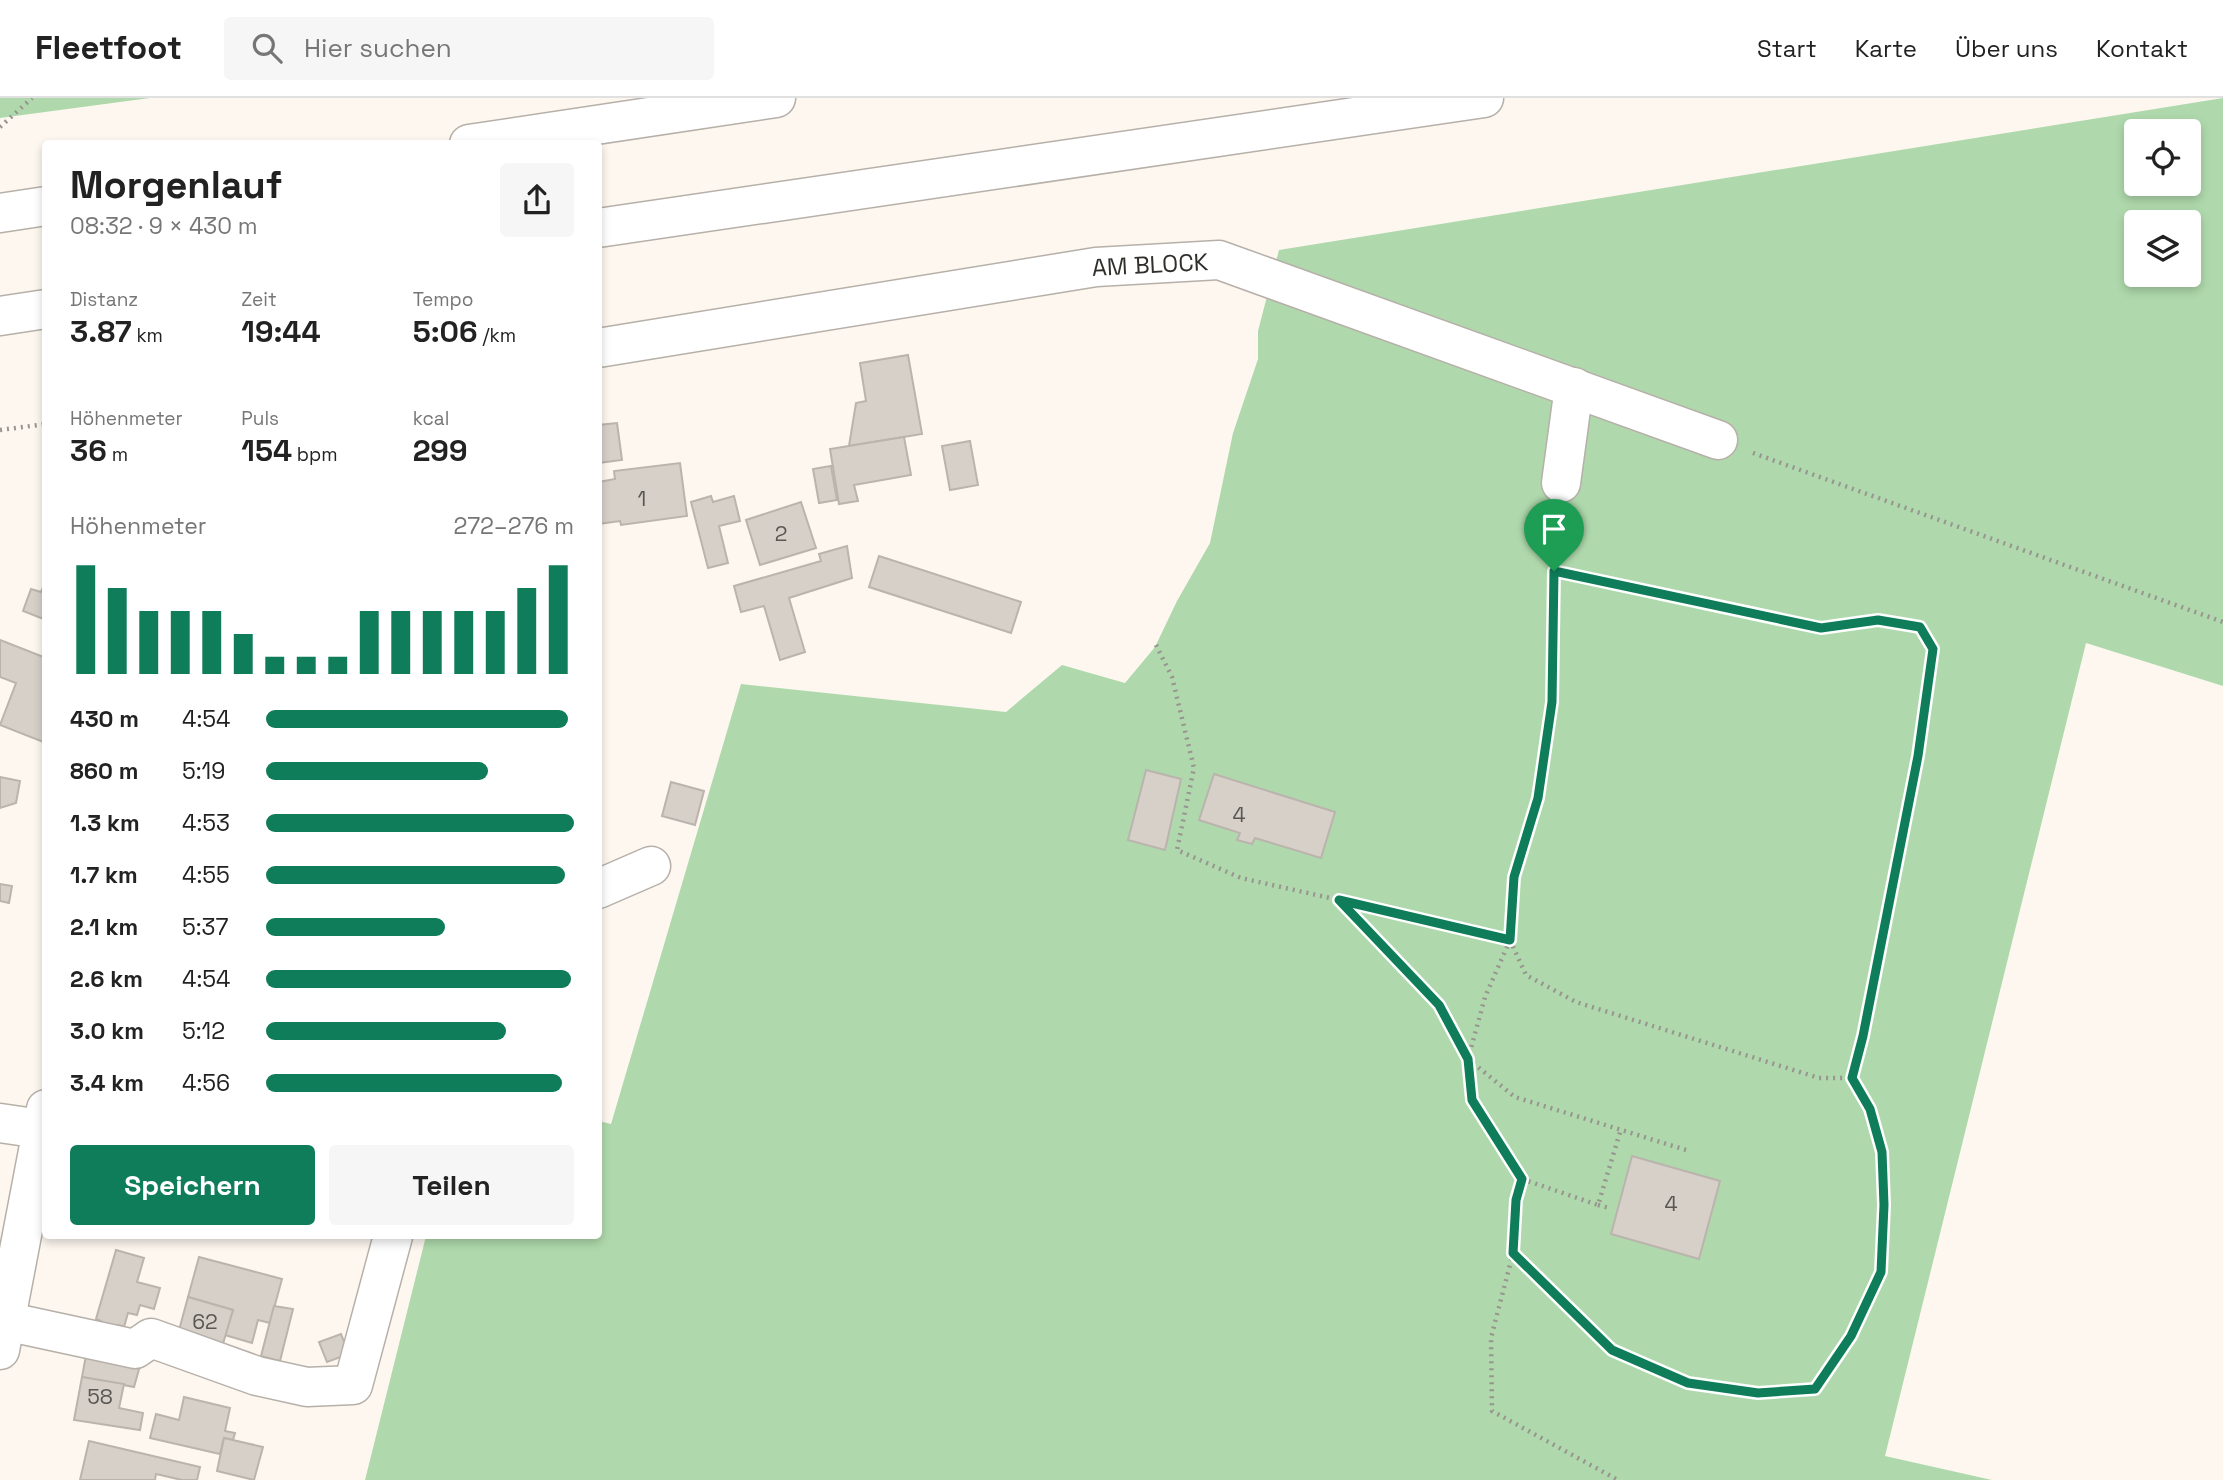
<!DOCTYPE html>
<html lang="de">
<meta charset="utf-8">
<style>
:root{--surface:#fff;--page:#f6f6f6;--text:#222;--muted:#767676;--line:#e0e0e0;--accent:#0f7d59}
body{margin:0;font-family:"Space Grotesk",sans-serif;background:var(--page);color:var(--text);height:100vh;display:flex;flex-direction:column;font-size:26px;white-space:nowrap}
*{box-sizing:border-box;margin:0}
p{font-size:23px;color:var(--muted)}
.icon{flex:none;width:38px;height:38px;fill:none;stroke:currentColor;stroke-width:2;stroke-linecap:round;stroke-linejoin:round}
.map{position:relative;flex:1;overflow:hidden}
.details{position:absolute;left:42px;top:42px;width:560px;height:1099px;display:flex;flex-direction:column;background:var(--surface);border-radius:7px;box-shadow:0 4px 10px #0003}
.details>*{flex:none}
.buttons{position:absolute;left:2124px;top:21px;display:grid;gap:14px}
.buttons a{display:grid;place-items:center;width:77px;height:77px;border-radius:7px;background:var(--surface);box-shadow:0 4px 10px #0003;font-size:35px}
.pin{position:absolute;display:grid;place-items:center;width:60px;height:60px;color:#fff;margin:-72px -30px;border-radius:50% 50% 50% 0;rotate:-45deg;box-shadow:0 0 7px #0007}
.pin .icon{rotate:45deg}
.round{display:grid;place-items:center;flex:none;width:74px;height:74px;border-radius:7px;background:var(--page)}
.headline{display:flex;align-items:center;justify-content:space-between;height:119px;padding:0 28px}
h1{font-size:38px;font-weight:800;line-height:52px}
.figures{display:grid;grid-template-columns:repeat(3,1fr);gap:10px;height:119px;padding:7px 28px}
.figures div{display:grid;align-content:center}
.figures b{font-size:30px;font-weight:800}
.figures small{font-size:19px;font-weight:400}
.figures p{font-size:19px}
.chart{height:196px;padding:14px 28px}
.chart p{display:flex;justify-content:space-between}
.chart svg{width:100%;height:126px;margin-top:7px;stroke:var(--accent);stroke-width:6}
.button{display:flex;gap:14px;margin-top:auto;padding:14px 28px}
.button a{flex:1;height:80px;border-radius:7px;background:var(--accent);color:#fff;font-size:28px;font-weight:800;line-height:80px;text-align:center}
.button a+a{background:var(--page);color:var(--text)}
ul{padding:0 28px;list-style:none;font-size:23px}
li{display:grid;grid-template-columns:112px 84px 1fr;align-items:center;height:52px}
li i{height:18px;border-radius:9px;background:var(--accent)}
header{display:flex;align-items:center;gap:42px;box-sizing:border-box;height:98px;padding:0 35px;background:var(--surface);border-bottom:2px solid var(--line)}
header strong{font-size:33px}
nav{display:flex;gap:38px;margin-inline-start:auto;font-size:24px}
.search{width:490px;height:63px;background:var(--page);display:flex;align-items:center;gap:18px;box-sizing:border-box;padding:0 24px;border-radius:7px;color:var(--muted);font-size:26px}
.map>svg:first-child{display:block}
.green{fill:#afd9ac;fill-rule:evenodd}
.building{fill:#d6d0c9;stroke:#bab4ad;stroke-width:2}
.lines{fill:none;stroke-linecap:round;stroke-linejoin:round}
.minor-casing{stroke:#b6b0a9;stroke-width:41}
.highway-casing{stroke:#b6b0a9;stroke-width:41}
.path{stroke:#98948f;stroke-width:4.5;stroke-dasharray:2 5;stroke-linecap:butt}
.minor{stroke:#fff;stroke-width:38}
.highway{stroke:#fff;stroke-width:38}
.route-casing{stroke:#fff;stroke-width:14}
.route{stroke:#0f7d59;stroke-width:9}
.labels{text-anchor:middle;stroke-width:5;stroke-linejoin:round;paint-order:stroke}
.number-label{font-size:21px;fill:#5a5753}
.street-label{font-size:24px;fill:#312f2c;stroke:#fff}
</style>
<header>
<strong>Fleetfoot</strong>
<div class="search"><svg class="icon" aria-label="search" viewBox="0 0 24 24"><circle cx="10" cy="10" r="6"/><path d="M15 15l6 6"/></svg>Hier suchen</div>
<nav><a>Start</a><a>Karte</a><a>Über uns</a><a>Kontakt</a></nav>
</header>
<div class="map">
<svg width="2223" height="1382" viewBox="0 0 2223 1382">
<rect width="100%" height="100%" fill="#fdf7f0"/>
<!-- green -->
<g class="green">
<path d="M 0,0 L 150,0 L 0,20 Z"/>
<path d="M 2223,0 L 2223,588 L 2086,545 L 1885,1358 L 1992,1382 L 365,1382 L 426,1138 L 598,1138 L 599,1023 L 611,1026 L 741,586 L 1006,614 L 1062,567 L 1125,585 L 1155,549 L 1177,503 L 1210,445 L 1233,335 L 1258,261 L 1258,233 L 1279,152 ZM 2137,33 L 2189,33 L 2189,86 L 2137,86 ZM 2137,124 L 2189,124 L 2189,177 L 2137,177 Z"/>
</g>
<!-- building -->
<g class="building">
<path d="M 908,257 L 922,336 L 849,348 L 856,305 L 866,303 L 860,265 Z"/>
<path d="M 617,325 L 622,362 L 598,365 L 598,327 Z"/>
<path d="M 904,339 L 911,377 L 854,387 L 858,403 L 839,406 L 830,351 Z"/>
<path d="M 970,343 L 978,387 L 950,392 L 942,348 Z"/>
<path d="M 680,365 L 687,418 L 621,427 L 620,423 L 598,426 L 598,384 L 615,381 L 614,373 Z"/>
<path d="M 831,368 L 837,402 L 819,405 L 813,371 Z"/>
<path d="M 711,398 L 713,404 L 734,398 L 740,423 L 719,428 L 728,465 L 708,470 L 691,404 Z"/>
<path d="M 801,404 L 816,450 L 760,467 L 746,422 Z"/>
<path d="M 847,448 L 852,480 L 789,500 L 805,554 L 780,562 L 764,508 L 741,514 L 734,488 L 821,463 L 819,456 Z"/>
<path d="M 879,458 L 1021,504 L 1011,535 L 869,489 Z"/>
<path d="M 46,482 L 46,522 L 23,513 L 31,491 L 41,494 Z"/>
<path d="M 0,542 L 46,560 L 46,645 L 0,627 L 16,585 L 0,579 Z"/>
<path d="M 1146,672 L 1181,681 L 1165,752 L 1128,742 Z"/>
<path d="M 1214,676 L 1335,714 L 1321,760 L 1255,740 L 1252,746 L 1237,742 L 1240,735 L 1199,722 Z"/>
<path d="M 0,679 L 20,683 L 16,705 L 0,710 Z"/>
<path d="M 671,684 L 704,693 L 695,727 L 662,718 Z"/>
<path d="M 0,786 L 12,788 L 9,805 L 0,803 Z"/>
<path d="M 1632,1058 L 1720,1083 L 1699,1161 L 1611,1136 Z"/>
<path d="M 116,1152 L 144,1160 L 137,1184 L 160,1190 L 154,1211 L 140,1207 L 137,1217 L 128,1215 L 124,1229 L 118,1227 L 116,1234 L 100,1229 L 101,1223 L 96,1221 Z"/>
<path d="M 199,1159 L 282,1181 L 270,1225 L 258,1222 L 252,1245 L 225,1237 L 233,1212 L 188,1199 Z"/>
<path d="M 188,1199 L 233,1212 L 222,1249 L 178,1236 Z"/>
<path d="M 274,1208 L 293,1211 L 280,1263 L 261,1258 Z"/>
<path d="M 341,1236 L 349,1256 L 327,1264 L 319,1244 Z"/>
<path d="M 87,1252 L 141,1264 L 134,1289 L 82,1279 Z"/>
<path d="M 82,1279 L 124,1286 L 119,1310 L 143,1315 L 140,1332 L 74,1322 Z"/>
<path d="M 184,1299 L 230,1310 L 225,1333 L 235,1335 L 233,1342 L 224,1340 L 220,1356 L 150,1340 L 156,1316 L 179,1322 Z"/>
<path d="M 224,1340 L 263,1349 L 254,1382 L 217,1373 Z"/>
<path d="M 89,1343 L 200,1369 L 197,1382 L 182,1382 L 156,1376 L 155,1382 L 80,1382 Z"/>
</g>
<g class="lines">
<!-- minor casing -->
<g class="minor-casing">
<g id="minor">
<path d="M 598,250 L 1096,169 L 1219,162 L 1718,342"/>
<path d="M 1561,385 L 1574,289"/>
<path d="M 598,791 L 651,768"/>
<path d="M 0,1025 L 41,1031"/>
<path d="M 5,1223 L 135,1251 L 151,1240 L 257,1278 L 307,1289 L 353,1287 L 393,1138"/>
<path d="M 0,1252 L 46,1011"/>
</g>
</g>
<!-- highway casing -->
<g class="highway-casing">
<g id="highway">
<path d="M 469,46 L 776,0"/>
<path d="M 0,115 L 46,108"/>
<path d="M 598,130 L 1484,0"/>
<path d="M 0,218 L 46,211"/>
</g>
</g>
<!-- path -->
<g class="path">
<path d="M 0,29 L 32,0"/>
<path d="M 0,332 L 46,326"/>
<path d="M 1753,355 L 2223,524"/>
<path d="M 1156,547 L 1172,579 L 1194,670 L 1177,752 L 1241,780 L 1339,802 L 1439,907 L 1468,961 L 1473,1002 L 1522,1081 L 1516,1102 L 1513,1155 L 1491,1240 L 1492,1313 L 1618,1382"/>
<path d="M 1340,802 L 1510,842 L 1514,779 L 1538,700 L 1552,604 L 1554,473 L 1559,423"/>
<path d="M 1510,842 L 1526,877 L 1576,904 L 1819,980 L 1852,980 L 1863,938 L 1918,658 L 1933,551 L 1920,529 L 1878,522 L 1821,530 L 1554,473"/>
<path d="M 1510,842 L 1485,899 L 1468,961 L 1515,999 L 1686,1052"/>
<path d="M 1522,1081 L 1598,1107 L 1621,1031"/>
<path d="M 1598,1107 L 1609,1110"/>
<path d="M 1513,1155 L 1612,1252 L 1688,1285 L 1758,1295 L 1815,1291 L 1851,1238 L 1881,1174 L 1884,1107 L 1882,1054 L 1870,1011 L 1852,980"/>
</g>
<!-- minor -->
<use href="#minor" class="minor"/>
<!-- highway -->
<use href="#highway" class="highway"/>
</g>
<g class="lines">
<!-- route casing -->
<g class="route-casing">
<path id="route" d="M 1554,473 L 1821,530 L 1878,522 L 1920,529 L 1933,551 L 1918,658 L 1863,938 L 1852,980 L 1870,1011 L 1882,1054 L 1884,1107 L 1881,1174 L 1851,1238 L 1815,1291 L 1758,1295 L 1688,1285 L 1612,1252 L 1513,1155 L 1516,1102 L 1522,1081 L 1472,1002 L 1468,961 L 1439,907 L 1339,802 L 1510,842 L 1514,779 L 1538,700 L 1552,604 Z"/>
</g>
<!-- route -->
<use href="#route" class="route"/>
</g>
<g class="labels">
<!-- number labels -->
<g class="number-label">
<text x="642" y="408">1</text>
<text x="781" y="443">2</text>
<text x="1239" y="724">4</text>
<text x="1671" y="1113">4</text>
<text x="205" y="1231">62</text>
<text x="100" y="1306">58</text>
</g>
<!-- street labels -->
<g class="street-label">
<text transform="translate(1150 167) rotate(-3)" y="8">AM BLOCK</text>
</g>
</g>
</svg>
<div class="buttons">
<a><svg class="icon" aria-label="locate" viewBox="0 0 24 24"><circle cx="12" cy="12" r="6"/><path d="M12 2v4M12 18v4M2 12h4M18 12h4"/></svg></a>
<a><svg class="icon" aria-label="layers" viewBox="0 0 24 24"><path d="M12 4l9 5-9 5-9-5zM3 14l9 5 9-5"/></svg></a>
</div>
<div class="pin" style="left:1554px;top:473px;background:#1e9e55"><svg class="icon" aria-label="arrive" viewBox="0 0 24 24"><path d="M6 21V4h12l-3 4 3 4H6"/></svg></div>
<section class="details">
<div class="headline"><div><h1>Morgenlauf</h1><p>08:32 · 9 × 430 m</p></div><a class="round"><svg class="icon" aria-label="share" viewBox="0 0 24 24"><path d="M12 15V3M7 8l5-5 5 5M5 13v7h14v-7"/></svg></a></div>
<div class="figures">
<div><p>Distanz</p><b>3.87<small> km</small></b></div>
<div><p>Zeit</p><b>19:44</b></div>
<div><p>Tempo</p><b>5:06<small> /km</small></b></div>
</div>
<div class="figures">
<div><p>Höhenmeter</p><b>36<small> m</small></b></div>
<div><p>Puls</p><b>154<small> bpm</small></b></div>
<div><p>kcal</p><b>299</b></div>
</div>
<div class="chart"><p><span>Höhenmeter</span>272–276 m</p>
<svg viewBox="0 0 160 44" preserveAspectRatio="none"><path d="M5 44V6M15 44V14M25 44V22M35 44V22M45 44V22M55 44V30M65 44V38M75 44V38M85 44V38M95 44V22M105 44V22M115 44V22M125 44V22M135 44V22M145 44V14M155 44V6"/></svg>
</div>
<ul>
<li><b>430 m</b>4:54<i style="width:98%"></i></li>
<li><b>860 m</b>5:19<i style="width:72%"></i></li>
<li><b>1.3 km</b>4:53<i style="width:100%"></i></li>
<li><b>1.7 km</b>4:55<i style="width:97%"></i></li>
<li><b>2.1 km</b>5:37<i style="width:58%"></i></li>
<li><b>2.6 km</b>4:54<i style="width:99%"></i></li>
<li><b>3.0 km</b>5:12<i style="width:78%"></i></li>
<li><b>3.4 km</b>4:56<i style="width:96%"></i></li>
</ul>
<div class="button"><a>Speichern</a><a>Teilen</a></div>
</section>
</div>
